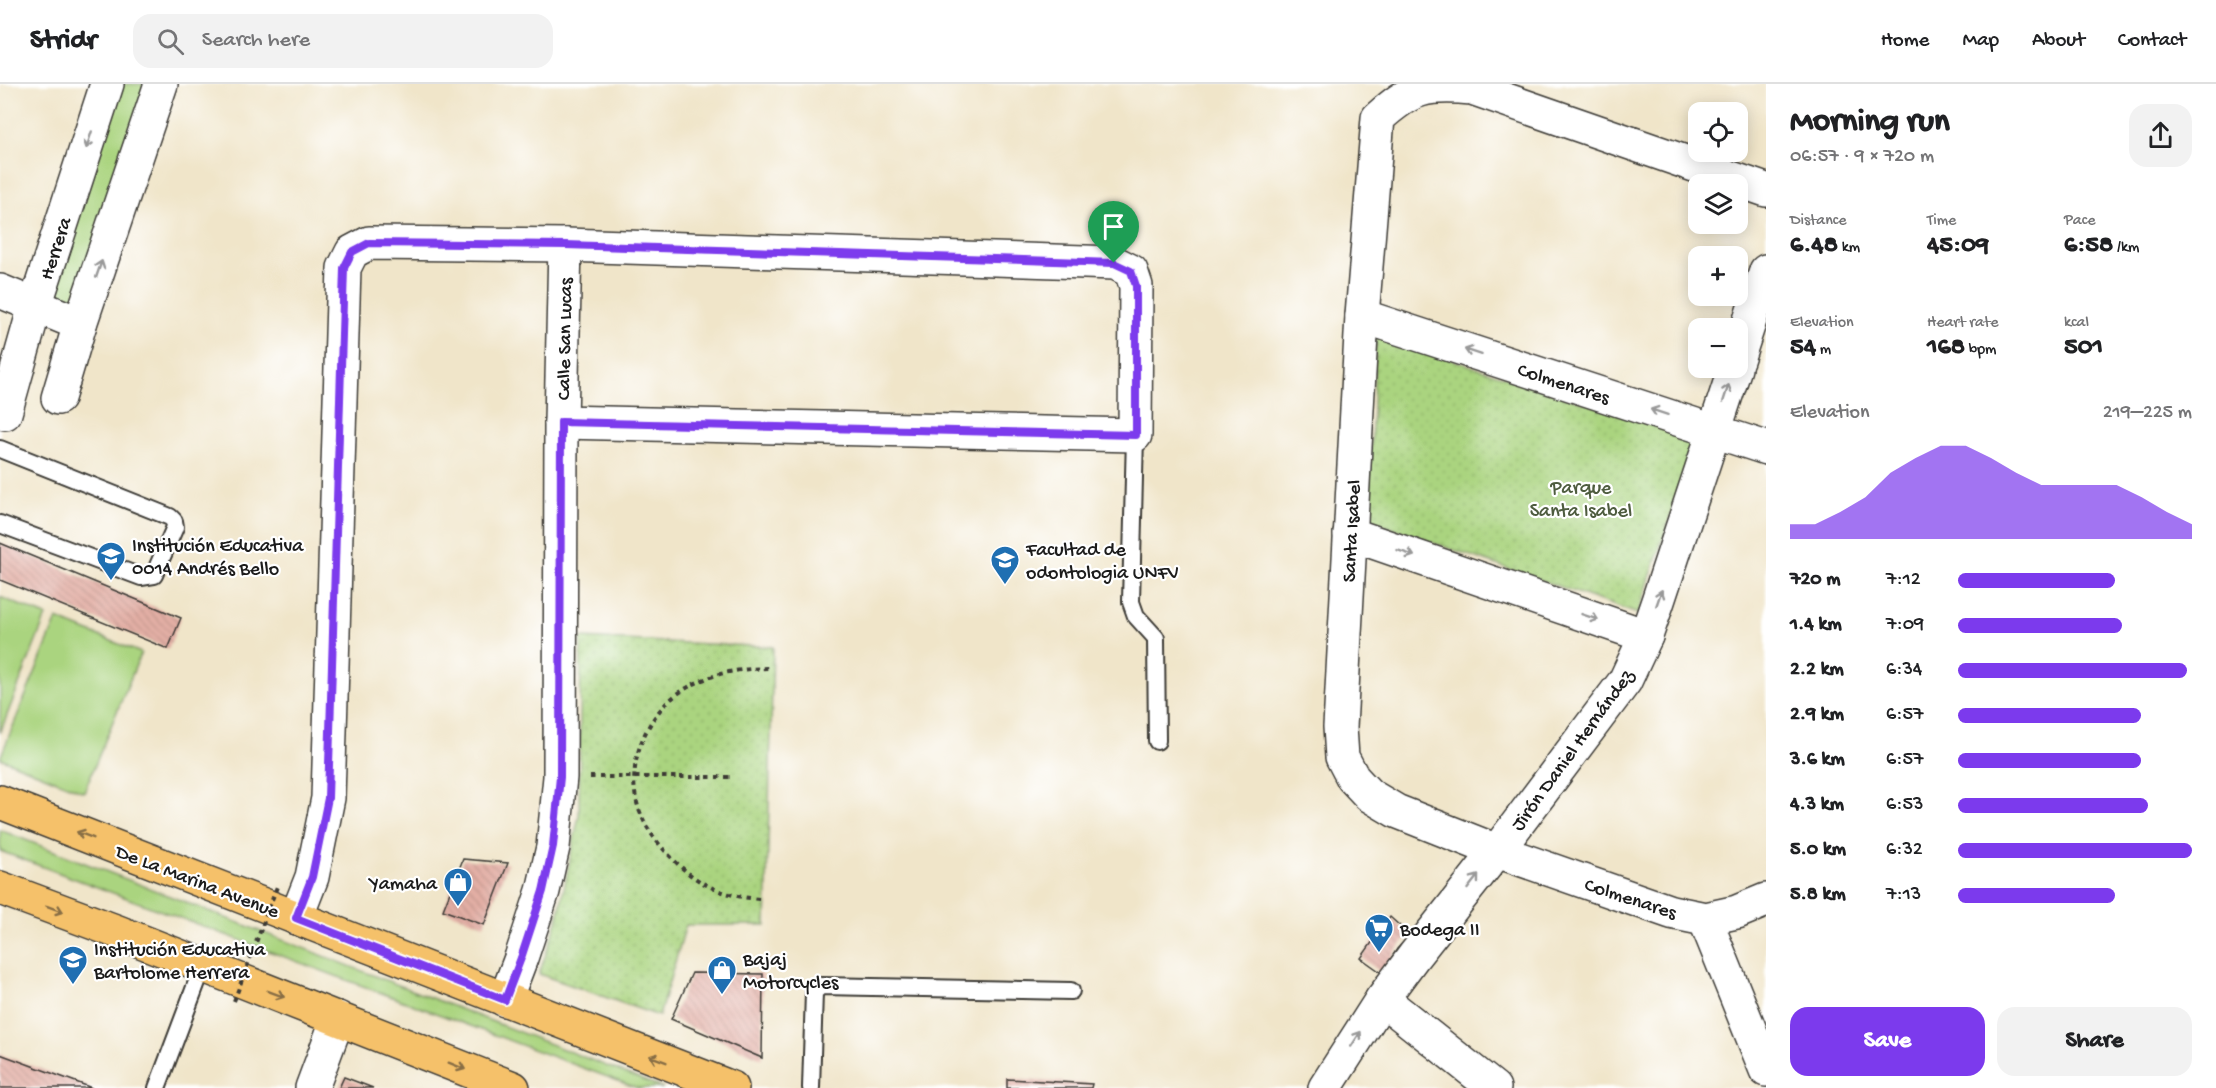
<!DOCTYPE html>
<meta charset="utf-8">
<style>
:root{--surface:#fff;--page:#f2f2f2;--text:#202124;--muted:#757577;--line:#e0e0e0;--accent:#7c3aed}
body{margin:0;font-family:"Gochi Hand",sans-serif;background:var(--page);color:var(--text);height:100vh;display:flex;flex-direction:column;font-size:22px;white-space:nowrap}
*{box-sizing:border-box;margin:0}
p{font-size:20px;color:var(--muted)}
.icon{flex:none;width:33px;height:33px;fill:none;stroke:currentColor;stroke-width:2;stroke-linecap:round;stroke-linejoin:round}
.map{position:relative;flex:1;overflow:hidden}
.side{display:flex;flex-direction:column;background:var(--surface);width:450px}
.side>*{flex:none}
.controls{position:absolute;left:1688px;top:18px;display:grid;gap:12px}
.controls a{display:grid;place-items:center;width:60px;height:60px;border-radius:12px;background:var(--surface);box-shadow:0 3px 15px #0003;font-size:30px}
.pin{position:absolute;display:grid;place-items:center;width:51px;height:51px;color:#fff;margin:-62px -26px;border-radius:50% 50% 50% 0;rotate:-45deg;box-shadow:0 0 6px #0007}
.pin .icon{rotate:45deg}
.round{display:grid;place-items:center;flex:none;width:63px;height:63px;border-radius:18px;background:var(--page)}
.headline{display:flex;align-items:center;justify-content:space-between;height:102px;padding:0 24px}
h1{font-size:33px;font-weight:700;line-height:45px}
.metrics{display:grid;grid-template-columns:repeat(3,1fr);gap:9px;height:102px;padding:6px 24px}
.metrics div{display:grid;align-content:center}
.metrics b{font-size:26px;font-weight:700}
.metrics small{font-size:16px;font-weight:400}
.metrics p{font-size:16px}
.chart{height:168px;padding:12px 24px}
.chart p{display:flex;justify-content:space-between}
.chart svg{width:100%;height:108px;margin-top:6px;fill:var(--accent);opacity:.7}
.action{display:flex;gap:12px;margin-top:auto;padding:12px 24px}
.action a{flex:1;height:69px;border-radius:18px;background:var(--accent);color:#fff;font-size:24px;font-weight:700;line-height:69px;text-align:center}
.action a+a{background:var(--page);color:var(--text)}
ul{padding:0 24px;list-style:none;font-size:20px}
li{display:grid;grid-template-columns:96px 72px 1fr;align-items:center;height:45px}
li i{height:15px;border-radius:8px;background:var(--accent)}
header{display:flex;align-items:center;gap:36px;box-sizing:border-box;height:84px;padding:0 30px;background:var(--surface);border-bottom:2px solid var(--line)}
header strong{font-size:28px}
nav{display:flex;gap:33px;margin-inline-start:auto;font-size:21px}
.search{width:420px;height:54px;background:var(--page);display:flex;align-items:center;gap:15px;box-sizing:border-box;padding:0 21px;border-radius:18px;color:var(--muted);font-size:22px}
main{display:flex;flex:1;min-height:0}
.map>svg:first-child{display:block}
.grass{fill:#aad47f;stroke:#63784e;stroke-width:1.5}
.park{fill:url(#park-dots);stroke:#63784e;stroke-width:1.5}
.building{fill:url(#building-back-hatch)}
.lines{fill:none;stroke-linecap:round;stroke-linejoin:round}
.lane-casing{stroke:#3c3a36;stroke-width:20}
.street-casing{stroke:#3c3a36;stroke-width:36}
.primary-casing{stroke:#3c3a36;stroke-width:36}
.path{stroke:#3c3a36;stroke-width:4;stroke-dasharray:4.5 4.5;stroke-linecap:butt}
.lane{stroke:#fff;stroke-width:16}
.street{stroke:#fff;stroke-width:33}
.primary{stroke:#f5c16b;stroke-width:33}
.path-bridge{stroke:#3c3a36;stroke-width:4;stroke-dasharray:4.5 4.5;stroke-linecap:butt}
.oneway{stroke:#999}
.oneway2{stroke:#886e44}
.route-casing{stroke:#fff;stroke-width:12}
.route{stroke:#7c3aed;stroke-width:8}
.labels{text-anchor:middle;stroke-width:4.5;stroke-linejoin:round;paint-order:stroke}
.street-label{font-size:20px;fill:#1c1c1c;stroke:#fff}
.park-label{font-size:20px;fill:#4e5c3f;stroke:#fff}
.poi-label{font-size:20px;fill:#1c1c1c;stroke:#fff;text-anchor:start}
</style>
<header>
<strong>Stridr</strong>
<div class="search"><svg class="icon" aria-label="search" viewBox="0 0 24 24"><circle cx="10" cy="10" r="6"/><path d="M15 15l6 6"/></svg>Search here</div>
<nav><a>Home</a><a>Map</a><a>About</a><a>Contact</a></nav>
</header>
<main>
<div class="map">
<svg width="1766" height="1004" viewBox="0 0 1766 1004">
<defs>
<pattern id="park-dots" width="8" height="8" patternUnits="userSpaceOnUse" patternTransform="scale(1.5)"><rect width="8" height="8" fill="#aad47f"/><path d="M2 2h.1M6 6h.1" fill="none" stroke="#92b56d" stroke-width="1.8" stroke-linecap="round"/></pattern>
<pattern id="building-back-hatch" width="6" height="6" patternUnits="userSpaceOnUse" patternTransform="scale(1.5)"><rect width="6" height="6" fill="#e3afa5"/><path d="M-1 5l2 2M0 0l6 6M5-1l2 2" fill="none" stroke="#c2968d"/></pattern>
</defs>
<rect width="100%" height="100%" fill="#fff"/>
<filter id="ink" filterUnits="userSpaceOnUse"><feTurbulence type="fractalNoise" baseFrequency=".0167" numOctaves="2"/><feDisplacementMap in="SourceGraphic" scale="12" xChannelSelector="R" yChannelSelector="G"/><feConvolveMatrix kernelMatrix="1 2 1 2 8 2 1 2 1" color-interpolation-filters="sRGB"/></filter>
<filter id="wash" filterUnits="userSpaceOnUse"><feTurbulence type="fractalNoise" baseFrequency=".008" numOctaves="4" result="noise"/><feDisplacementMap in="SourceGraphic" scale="24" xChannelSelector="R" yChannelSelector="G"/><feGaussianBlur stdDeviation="1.35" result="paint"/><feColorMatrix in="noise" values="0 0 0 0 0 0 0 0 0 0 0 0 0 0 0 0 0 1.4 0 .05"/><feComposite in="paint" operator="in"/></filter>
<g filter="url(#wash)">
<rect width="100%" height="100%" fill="#f0e5c9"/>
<!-- grass -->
<g class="grass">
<path d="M 112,0 L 150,0 L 77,214 L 67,220 L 51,212 Z"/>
<path d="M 0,513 L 46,532 L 0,649 Z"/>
<path d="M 57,535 L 141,569 L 84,708 L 0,674 Z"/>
<path d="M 0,746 L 663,1004 L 637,1004 L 0,767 Z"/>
</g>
<!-- park -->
<g class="park">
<path d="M 1376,251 L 1696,355 L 1638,530 L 1368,436 Z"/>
<path d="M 581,554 L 773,563 L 766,841 L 686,841 L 659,932 L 539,890 L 558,834 L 579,731 Z"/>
</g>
<g id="blocks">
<!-- building -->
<g class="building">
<path d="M 0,459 L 181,534 L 168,565 L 0,496 Z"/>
<path d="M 463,775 L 508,779 L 484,841 L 443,826 Z"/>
<path d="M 1390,833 L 1410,851 L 1397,865 L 1382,889 L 1361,874 Z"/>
<path d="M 692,889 L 763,890 L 762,974 L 671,935 Z"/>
<path d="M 0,970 L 92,1004 L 0,1004 Z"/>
<path d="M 344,993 L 373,1004 L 339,1004 Z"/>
<path d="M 1007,995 L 1092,1000 L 1091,1004 L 1007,1004 Z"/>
</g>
</g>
</g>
<g filter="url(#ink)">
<use href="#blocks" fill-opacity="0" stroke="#3c3a36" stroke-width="1.5"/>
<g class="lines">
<!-- lane casing -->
<g class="lane-casing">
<g id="lane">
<path d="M 1135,351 L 1131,518 L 1136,532 L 1156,554 L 1157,657"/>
<path d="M 0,365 L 170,433 L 174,437 L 175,443 L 154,491 L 141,493 L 0,440"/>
<path d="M 157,1004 L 203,882"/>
<path d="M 811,1004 L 814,908 L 821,902 L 1071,907"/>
</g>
</g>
<!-- street casing -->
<g class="street-casing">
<g id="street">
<path d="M 1766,106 L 1472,4 C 1426,0 1412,3 1378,34 L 1362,232 L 1340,643 L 1342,673 L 1353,694 L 1369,711 L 1396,727 L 1497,767 L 1671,828 L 1705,835 L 1737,828 L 1766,816"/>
<path d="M 0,207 L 80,240"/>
<path d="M 1362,232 L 1766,364"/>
<path d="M 1737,276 L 1766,187"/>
<path d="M 58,314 L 80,240 L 161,0"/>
<path d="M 5,329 L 35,222 L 107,0"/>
<path d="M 1350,450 L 1646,552"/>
<path d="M 296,834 L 312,793 L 328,714 L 344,184 L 352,168 L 369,159 L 565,161 L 1115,179 L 1131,187 L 1136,202 L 1135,351 L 561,338"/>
<path d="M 1705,835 L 1766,986"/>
<path d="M 1382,915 L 1494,1004"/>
<path d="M 505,916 L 521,874 L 543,807 L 553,763 L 560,693 L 561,338 L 565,161"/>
<path d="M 312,1004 L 338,934"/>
<path d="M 1325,1004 L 1382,915 L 1414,872 L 1497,767 L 1625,597 L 1646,552 L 1658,517 L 1735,284"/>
</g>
</g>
<!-- primary casing -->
<g class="primary-casing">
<g id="primary">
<path d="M 0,718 L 732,1004"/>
<path d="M 0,804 L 118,848 L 513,1004"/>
</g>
</g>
<!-- path -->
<g class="path">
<path d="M 590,693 L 730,693"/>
<path d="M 759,815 C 722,812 696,800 671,773 C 658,760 647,746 640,728 C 623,685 645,628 685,605 C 711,589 738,585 768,584"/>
</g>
<!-- lane -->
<use href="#lane" class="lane"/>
<!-- street -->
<use href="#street" class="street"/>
<!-- primary -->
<use href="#primary" class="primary"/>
<!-- path-bridge -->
<path class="path-bridge" d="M 234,917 L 278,800"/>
</g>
<!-- one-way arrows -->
<defs><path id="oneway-shaft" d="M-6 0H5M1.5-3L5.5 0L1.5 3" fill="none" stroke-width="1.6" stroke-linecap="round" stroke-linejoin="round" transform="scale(1.5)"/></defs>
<g class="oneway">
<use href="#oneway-shaft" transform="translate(89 56) rotate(108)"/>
<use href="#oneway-shaft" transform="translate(99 185) rotate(-71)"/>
<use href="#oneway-shaft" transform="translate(1473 268) rotate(-162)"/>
<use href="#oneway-shaft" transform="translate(1726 309) rotate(-72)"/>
<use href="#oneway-shaft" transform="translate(1659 328) rotate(-162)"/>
<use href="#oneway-shaft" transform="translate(1406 469) rotate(19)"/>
<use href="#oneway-shaft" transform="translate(1659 514) rotate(-71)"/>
<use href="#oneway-shaft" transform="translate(1590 533) rotate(19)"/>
<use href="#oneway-shaft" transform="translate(1473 798) rotate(-52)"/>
<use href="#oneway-shaft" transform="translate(1356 955) rotate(-57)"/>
</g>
<g class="oneway2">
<use href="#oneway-shaft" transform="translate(85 751) rotate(-159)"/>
<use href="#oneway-shaft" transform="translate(55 825) rotate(20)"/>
<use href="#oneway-shaft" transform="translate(276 910) rotate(21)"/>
<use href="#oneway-shaft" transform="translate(658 975) rotate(-159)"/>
<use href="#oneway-shaft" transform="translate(457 982) rotate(22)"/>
</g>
</g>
<g class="lines" filter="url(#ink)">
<!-- route casing -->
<g class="route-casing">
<path id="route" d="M 369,159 L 566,161 L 1114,179 L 1131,187 L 1136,202 L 1136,351 L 561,338 L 560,693 L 553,762 L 543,807 L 521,874 L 505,916 L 296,834 L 312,793 L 328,714 L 344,184 L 352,168 Z"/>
</g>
<!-- route -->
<use href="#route" class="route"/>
</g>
<!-- icons -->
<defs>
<g id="school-pin" transform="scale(1.5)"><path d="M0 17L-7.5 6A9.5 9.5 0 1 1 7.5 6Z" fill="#1f6fb2" stroke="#fff"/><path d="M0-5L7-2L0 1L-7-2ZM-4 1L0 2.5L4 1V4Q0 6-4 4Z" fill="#fff"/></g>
<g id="university-pin" transform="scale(1.5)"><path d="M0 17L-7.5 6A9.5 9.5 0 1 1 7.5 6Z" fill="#1f6fb2" stroke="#fff"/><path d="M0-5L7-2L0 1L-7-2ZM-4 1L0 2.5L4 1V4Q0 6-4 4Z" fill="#fff"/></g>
<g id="shop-pin" transform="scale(1.5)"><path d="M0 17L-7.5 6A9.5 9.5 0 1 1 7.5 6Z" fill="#1f6fb2" stroke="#fff"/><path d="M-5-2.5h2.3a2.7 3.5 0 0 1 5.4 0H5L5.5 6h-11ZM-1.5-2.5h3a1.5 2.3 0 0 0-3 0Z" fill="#fff"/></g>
<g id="supermarket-pin" transform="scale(1.5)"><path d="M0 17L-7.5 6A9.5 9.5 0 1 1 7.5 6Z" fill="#1f6fb2" stroke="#fff"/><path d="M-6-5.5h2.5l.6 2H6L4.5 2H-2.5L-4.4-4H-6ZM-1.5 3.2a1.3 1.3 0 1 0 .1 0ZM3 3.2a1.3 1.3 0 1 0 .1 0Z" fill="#fff"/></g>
</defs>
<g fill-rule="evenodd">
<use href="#school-pin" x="111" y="472"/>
<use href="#university-pin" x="1005" y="476"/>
<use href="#shop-pin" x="458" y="798"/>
<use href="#supermarket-pin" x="1379" y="844"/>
<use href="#school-pin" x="73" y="876"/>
<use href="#shop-pin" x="722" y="886"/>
</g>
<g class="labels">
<!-- street labels -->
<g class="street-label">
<text transform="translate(54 164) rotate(-72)" y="7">Herrera</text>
<text transform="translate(563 255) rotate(-89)" y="7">Calle San Lucas</text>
<text transform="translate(1564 298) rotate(18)" y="7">Colmenares</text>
<text transform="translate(1350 447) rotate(-87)" y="7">Santa Isabel</text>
<text transform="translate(1571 665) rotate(-54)" y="7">Jirón Daniel Hernández</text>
<text transform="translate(198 796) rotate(21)" y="7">De La Marina Avenue</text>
<text transform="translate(1631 813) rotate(18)" y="7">Colmenares</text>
</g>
<!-- park labels -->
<g class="park-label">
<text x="1581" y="409">Parque<tspan x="1581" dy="23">Santa Isabel</tspan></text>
</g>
<!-- poi labels -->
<g class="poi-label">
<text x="132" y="467">Institución Educativa<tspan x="132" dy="23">0014 Andrés Bello</tspan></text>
<text x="1026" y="471">Facultad de<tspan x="1026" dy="23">odontologia UNFV</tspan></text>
<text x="437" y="805" text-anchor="end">Yamaha</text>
<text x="1400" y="851">Bodega II</text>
<text x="94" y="871">Institución Educativa<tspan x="94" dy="23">Bartolome Herrera</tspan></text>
<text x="743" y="881">Bajaj<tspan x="743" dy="23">Motorcycles</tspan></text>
</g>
</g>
</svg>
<div class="controls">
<a><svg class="icon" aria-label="locate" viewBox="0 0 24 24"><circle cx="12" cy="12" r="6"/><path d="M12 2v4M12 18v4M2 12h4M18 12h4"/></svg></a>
<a><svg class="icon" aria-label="layers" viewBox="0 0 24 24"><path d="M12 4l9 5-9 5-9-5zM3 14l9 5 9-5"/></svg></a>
<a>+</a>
<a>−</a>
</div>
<div class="pin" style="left:1114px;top:179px;background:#1e9e55"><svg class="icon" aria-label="arrive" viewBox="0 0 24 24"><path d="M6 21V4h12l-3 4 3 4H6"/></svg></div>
</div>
<section class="side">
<div class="headline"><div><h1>Morning run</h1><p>06:57 · 9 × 720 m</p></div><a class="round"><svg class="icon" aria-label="share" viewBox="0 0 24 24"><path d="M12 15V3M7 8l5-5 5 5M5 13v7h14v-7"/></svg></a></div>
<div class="metrics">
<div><p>Distance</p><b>6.48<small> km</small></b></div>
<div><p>Time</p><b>45:09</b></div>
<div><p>Pace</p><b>6:58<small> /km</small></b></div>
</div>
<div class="metrics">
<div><p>Elevation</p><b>54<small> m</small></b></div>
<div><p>Heart rate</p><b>168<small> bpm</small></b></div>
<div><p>kcal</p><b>501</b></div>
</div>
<div class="chart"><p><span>Elevation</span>219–225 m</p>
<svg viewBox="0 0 160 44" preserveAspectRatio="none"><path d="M0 44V38L10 38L20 33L30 27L40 17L50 11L60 6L70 6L80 11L90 17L100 22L110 22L120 22L130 22L140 27L150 33L160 38V44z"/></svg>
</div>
<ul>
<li><b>720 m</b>7:12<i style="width:67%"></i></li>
<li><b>1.4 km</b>7:09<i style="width:70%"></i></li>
<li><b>2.2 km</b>6:34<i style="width:98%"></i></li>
<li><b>2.9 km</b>6:57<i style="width:78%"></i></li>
<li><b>3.6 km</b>6:57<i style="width:78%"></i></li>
<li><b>4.3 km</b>6:53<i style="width:81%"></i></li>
<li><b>5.0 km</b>6:32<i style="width:100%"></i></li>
<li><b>5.8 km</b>7:13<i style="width:67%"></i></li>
</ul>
<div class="action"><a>Save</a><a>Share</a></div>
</section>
</main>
